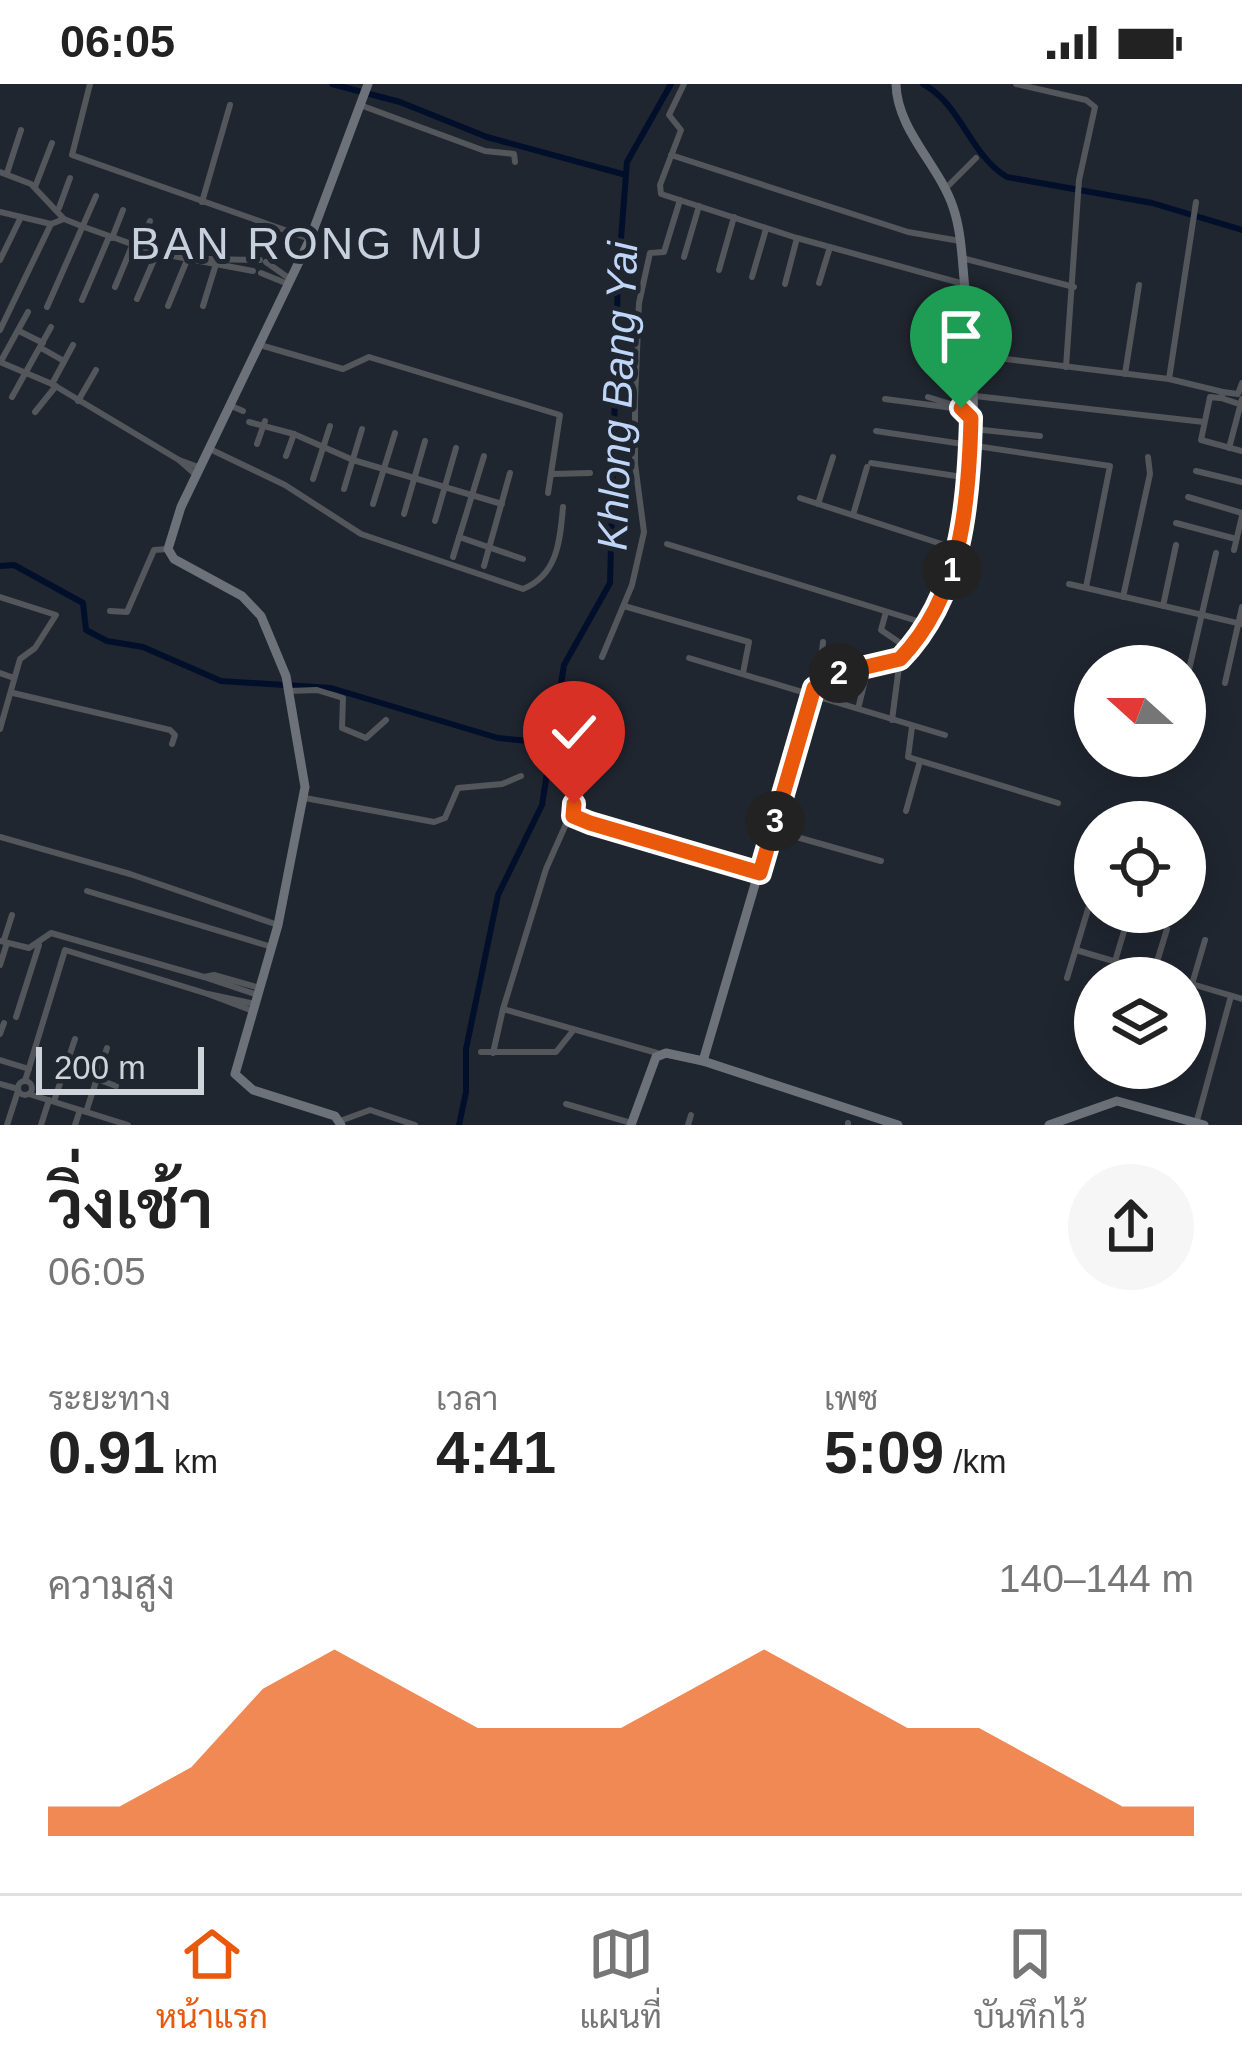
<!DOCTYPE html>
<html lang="th">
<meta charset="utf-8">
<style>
:root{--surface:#fff;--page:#f6f6f6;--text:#222;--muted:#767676;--line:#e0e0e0;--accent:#ea580c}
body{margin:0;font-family:Arial,Sarabun,sans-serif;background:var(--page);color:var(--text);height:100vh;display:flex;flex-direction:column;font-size:45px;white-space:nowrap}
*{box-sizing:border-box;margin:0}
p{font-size:39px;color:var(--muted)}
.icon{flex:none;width:66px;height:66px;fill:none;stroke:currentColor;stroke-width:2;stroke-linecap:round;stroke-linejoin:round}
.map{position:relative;height:1041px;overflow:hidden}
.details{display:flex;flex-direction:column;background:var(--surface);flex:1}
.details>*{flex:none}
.needle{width:78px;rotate:291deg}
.tools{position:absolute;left:1074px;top:561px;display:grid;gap:24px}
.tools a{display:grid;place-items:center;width:132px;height:132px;border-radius:50%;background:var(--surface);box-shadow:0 6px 30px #0003;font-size:60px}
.scale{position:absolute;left:36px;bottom:30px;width:168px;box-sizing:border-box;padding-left:12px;border:6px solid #cfd3da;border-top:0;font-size:33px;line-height:42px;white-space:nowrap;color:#cfd3da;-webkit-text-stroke:9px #202630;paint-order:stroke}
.pin{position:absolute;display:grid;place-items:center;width:102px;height:102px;color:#fff;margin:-123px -51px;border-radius:50% 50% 50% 0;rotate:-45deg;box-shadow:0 0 12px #0007}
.pin .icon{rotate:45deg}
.km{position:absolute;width:60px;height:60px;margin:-30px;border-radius:50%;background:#222;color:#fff;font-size:33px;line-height:60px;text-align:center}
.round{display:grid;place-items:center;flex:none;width:126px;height:126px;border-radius:63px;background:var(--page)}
.overview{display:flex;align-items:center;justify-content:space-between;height:204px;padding:0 48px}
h1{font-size:66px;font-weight:700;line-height:90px}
.metrics{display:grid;grid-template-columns:repeat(3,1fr);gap:18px;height:204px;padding:12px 48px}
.metrics div{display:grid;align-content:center}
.metrics b{font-size:60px;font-weight:700}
.metrics small{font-size:33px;font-weight:400}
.metrics p{font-size:33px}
.chart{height:336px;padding:24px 48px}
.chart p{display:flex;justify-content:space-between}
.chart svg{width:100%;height:216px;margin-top:12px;fill:var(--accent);opacity:.7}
.status{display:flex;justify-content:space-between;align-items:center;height:84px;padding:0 60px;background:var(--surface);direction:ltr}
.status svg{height:33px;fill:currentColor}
.menu{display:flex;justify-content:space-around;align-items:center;height:168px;border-top:3px solid var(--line);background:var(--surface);font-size:33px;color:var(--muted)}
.menu a{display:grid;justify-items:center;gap:6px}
.menu .active{color:var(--accent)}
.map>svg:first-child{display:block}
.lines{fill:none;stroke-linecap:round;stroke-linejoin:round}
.canal{stroke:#020f2b;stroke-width:6}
.street{stroke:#53565b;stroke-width:6}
.secondary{stroke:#6d727a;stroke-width:9}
.route-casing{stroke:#fff;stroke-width:24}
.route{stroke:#ea580c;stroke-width:15}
.labels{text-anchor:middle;stroke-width:10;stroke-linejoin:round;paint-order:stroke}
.water-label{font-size:42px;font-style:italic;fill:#c0d6f9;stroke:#202630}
.quarter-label{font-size:45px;letter-spacing:3px;fill:#c7d0dd;stroke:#202630}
</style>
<div class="status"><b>06:05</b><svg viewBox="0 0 49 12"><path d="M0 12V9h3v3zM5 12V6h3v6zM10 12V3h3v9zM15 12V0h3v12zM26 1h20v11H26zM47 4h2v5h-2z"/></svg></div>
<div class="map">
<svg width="1242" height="1041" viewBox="0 0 1242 1041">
<rect width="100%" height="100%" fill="#202630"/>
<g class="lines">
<!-- canal -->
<g class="canal">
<path d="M 332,0 L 400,18 L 487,53 L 626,91"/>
<path d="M 923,0 C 961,20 970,71 1007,93 L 1152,119 L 1242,146"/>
<path d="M 0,482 L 14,481 L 83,519 L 86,546 L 107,557 L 143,563 L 221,597 L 331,604 L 498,654 L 549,659"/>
<path d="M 459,1041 L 466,1008 L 466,965 L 498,811 L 542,721 L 564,581 L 610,499 L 618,193 L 627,78 L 671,0"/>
</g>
<!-- street -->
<g class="street">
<path d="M 90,0 L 72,71 L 310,155"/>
<path d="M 684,0 L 669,31 L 681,46 L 660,101 L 661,110 L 797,154 L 964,200"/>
<path d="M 1016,0 L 1086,16 L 1095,23 L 1079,96 L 1066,283"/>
<path d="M 360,21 L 485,67 L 514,70 L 515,78"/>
<path d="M 671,71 L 908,148 L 960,157"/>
<path d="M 0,88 L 31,100 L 64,135 L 84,143 L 157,169 L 253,187"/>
<path d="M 7,89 L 21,46"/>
<path d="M 35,103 L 52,59"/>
<path d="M 946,104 L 976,74"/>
<path d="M 202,118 L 230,21"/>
<path d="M 59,124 L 70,94"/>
<path d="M 0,128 L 51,140"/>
<path d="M 112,154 L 123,126"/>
<path d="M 141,164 L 150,137"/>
<path d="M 170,171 L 181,142"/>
<path d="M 684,173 L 699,122"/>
<path d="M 962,174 L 1074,203"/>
<path d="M 208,175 L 260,176"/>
<path d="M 0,176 L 21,133"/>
<path d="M 200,176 L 208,157"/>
<path d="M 266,178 L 290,195"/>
<path d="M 719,186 L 734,133"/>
<path d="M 261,189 L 288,200"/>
<path d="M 752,193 L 766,145"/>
<path d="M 819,199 L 830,163"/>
<path d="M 785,200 L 797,154"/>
<path d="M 115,203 L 132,162"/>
<path d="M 137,215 L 157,169"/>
<path d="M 82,216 L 109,153"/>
<path d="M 168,222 L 187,176"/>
<path d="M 203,222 L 216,180"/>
<path d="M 47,223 L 96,112"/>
<path d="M 0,246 L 51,140 L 64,135"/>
<path d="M 19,247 L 43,259"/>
<path d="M 260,261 L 343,285 L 369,273 L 560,331 L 548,409"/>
<path d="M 41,264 L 64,277"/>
<path d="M 973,271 L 1169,295 L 1223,308 L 1221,314 L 1242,321"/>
<path d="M 1,277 L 28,228"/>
<path d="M 0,278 L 52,300 L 179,376 L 201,384"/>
<path d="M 1125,290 L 1139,201"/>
<path d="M 1169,295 L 1196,118"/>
<path d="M 52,300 L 73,261"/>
<path d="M 1223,308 L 1238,310 L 1242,299"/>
<path d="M 975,312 L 1204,338"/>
<path d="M 12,313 L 51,243"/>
<path d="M 928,313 L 957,322"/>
<path d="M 1220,314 L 1210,313 L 1201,356 L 1242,367"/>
<path d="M 885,315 L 953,324 L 971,334"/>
<path d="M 78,317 L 96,286"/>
<path d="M 229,321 L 243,327"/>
<path d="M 35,328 L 56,302"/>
<path d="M 249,338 L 294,350 L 353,376 L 502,420"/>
<path d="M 974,345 L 1040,352"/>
<path d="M 876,347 L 1110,382 L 1086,503"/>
<path d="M 257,360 L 265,337"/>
<path d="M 1229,364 L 1242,315"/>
<path d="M 212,366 L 285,401 L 361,450 L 523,505 C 558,491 560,456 563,423"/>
<path d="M 286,372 L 294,350"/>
<path d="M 179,376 L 196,391"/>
<path d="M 871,379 L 969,394"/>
<path d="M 1196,387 L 1242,398"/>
<path d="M 552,390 L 590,389"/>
<path d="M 313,395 L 330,342"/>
<path d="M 344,405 L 362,345"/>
<path d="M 1188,413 L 1242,429"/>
<path d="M 800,414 L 957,465"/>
<path d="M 373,420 L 395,349"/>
<path d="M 818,420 L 833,373"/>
<path d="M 404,430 L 425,357"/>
<path d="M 853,431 L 867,383"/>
<path d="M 435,437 L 456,364"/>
<path d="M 1176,439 L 1236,455"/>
<path d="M 459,453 L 523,475"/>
<path d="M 667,460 L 927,540"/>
<path d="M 1234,466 L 1242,432"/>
<path d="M 453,473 L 484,372"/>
<path d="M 484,482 L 510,389"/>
<path d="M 1069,500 L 1242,540"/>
<path d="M 0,513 L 56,531 L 35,564 L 20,575 L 0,645"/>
<path d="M 1123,513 L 1150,390 L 1148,373"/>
<path d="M 624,522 L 749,558 L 743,589"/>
<path d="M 1163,522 L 1176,461"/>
<path d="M 110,527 L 127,528 L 154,466 L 167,465"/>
<path d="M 886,528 L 881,546 L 909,565"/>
<path d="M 602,573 L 632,501 L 644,448 L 635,380 L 635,317 L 639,219 L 650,169 L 664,168 L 680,116"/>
<path d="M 689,574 L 945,651"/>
<path d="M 0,589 L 14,594"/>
<path d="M 1188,590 L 1216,469"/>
<path d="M 819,599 L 823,558"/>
<path d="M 1225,599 L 1242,523"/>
<path d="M 289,607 L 317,606 L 343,614 L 342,644 L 366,654 L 386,636"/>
<path d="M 13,609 L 170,646 L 175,651 L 172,660"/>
<path d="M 859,621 L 868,584"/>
<path d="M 892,636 L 900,575"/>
<path d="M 912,643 L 908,673 L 1058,719"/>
<path d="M 305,714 L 434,738 L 445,734 L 458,704 L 502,700 L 521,692"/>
<path d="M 906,727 L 920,677"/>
<path d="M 573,732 L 594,616"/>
<path d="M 772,746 L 881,777"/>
<path d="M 0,753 L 130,790 L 278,841"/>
<path d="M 87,807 L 272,863"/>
<path d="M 4,856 L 12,831"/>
<path d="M 0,857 L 29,864 L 51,849 L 204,893"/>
<path d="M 1076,866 L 1171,894"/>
<path d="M 0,881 L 7,859"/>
<path d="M 1067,894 L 1089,822"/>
<path d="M 1110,894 L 1128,834"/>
<path d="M 1152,894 L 1167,845"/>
<path d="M 1185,898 L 1242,915"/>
<path d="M 258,911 L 204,893 L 214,891 L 260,904"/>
<path d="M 1185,924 L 1205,856"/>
<path d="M 503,925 L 546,785 L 570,731 L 757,788"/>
<path d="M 253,927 L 208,910 L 255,920"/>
<path d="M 16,933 L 39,861"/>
<path d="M 0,950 L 4,939"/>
<path d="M 481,968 L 556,968 L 572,948"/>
<path d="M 493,969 L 503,925 L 657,969"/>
<path d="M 0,976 L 29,985"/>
<path d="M 97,995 L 116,1002"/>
<path d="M 25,997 L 65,866 L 208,910"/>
<circle cx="25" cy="1004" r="7"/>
<path d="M 0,1000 L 18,1005"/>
<path d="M 29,1010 L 128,1041"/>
<path d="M 54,1017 L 75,955"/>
<path d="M 566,1020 L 631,1039"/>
<path d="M 86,1028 L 107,964"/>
<path d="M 340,1037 L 370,1026 L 415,1041"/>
<path d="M 1196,1040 L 1231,912"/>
<path d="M 7,1041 L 18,1007"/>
<path d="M 41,1041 L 49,1016"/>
<path d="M 75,1041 L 80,1026"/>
<path d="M 688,1041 L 691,1031"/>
<path d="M 848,1041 L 848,1039"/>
</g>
<!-- secondary -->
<g class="secondary">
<path d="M 703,977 L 898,1041"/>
<path d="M 341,1041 L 335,1032 L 253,1006 L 235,990 L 278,841 L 305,703 L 286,592 L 261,532 L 242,512 L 174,475 L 168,465 L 181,423 L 310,155 L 368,0"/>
<path d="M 631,1041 L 656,973 L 666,969 L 703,977 L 811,610 C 834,577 874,595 901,574 C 913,565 921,549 929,537 C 984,449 977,304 965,205 C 962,178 962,149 953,123 C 939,81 897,46 896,0"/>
<path d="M 1049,1041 L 1117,1017 L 1204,1041"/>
</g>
</g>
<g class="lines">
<!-- route casing -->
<g class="route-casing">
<path id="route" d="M 574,720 L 573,732 L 590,739 L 760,789 L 814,604 L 836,590 L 900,575 C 962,511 969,418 971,334 L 961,324"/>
</g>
<!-- route -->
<use href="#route" class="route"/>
</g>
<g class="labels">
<!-- water labels -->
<g class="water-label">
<text transform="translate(617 312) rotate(-88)" y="15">Khlong Bang Yai</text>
</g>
<!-- quarter labels -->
<g class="quarter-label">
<text x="308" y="175">BAN RONG MU</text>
</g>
</g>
</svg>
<div class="tools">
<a><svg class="needle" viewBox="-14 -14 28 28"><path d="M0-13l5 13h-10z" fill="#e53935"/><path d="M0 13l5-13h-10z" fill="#767676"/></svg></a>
<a><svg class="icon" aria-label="locate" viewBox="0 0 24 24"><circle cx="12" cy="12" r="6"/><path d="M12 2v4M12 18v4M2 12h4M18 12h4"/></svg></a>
<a><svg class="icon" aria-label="layers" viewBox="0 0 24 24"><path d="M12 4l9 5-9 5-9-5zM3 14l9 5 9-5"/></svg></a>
</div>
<div class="scale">200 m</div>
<div class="pin" style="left:961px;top:324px;background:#1e9e55"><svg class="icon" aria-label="arrive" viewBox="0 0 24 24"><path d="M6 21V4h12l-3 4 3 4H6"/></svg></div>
<div class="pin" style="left:574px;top:720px;background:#d93025"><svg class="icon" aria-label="check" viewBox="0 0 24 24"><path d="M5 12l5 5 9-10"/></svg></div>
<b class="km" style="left:952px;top:486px">1</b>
<b class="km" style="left:839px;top:589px">2</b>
<b class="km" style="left:775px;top:737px">3</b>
</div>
<section class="details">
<div class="overview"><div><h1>วิ่งเช้า</h1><p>06:05</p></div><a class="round"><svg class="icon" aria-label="share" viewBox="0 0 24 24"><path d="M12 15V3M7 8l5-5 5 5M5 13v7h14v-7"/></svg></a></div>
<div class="metrics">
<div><p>ระยะทาง</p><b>0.91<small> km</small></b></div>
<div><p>เวลา</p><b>4:41</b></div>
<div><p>เพซ</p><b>5:09<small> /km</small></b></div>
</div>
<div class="chart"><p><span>ความสูง</span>140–144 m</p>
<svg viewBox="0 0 160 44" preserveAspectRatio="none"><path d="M0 44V38L10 38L20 30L30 14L40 6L50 14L60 22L70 22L80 22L90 14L100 6L110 14L120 22L130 22L140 30L150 38L160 38V44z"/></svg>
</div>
</section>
<nav class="menu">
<a class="active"><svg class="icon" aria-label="home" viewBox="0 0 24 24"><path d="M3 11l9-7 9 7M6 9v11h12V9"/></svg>หน้าแรก</a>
<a><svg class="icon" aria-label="map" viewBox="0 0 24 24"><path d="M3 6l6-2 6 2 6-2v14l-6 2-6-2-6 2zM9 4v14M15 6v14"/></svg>แผนที่</a>
<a><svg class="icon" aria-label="saved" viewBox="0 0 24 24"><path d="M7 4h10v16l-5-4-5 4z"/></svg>บันทึกไว้</a>
</nav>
